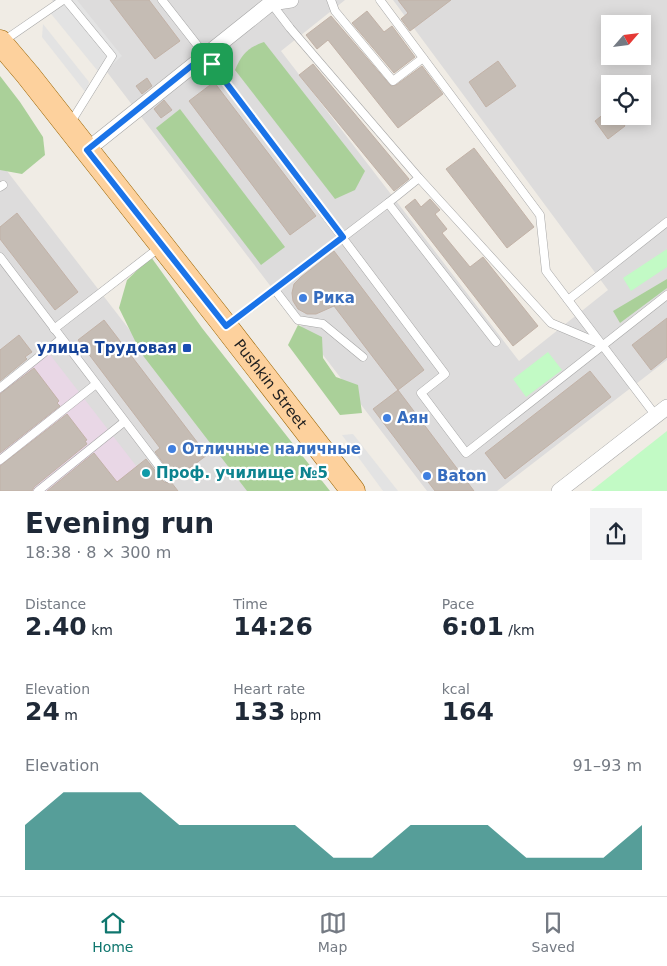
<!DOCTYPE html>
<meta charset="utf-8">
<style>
:root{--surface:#fff;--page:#f2f2f3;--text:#1f2937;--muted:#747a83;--line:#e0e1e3;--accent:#0f766e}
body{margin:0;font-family:"DejaVu Sans",sans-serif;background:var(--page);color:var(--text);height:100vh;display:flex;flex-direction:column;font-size:19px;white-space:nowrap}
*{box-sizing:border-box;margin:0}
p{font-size:16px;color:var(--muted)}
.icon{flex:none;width:28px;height:28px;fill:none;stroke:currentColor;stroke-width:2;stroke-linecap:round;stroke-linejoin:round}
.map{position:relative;height:491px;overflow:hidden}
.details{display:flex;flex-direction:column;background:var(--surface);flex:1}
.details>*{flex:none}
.needle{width:32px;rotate:62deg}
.fabs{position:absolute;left:601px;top:15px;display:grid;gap:10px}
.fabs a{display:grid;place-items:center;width:50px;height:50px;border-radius:0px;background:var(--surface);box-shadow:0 2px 12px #0003;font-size:25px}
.pin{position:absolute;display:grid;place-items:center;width:42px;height:42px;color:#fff;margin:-21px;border-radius:10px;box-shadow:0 2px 8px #0006}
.round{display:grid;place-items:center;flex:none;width:52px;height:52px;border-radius:0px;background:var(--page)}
.headline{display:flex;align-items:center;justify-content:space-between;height:85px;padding:0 25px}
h1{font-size:28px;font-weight:800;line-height:38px}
.figures{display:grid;grid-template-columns:repeat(3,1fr);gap:8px;height:85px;padding:5px 25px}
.figures div{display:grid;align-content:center}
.figures b{font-size:25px;font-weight:800}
.figures small{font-size:14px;font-weight:400}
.figures p{font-size:14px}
.chart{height:140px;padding:10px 25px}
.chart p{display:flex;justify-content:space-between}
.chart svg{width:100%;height:90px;margin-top:5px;fill:var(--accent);opacity:.7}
.menu{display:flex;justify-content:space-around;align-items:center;height:70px;border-top:1px solid var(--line);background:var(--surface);font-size:14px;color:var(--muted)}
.menu a{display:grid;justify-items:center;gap:2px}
.menu .current{color:var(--accent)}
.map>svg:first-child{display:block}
.residential{fill:#dddcdc;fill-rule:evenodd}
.industrial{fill:#e9d7e6}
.forest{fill:#aad099}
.park{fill:#c2fac5}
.parking{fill:#e3e3e3}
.building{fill:#c5bcb4;stroke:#c2b2a7}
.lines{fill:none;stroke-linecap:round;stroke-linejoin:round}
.service-casing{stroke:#a6a6a6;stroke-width:9}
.minor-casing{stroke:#a6a6a6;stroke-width:16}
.primary-casing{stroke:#9a6400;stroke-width:25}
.service{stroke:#fff;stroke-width:8}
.minor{stroke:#fff;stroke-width:15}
.primary{stroke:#fdd19d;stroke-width:24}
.route-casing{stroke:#fff;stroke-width:10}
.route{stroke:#1a73e8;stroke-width:6}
.shop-dot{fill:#3f7fe0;stroke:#fff;stroke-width:2}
.transit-dot{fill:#1a4fb4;stroke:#fff;stroke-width:2}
.culture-dot{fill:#0f9aa8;stroke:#fff;stroke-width:2}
.labels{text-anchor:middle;stroke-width:4.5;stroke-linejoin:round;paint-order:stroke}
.shop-label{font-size:15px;font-weight:bold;fill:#366cbe;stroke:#fff;text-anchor:start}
.transit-label{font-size:15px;font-weight:bold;fill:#164399;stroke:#fff;text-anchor:end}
.street-label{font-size:15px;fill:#1f1f1f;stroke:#fff}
.culture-label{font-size:15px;font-weight:bold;fill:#0d838f;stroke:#fff;text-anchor:start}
</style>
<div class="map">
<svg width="667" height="491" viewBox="0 0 667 491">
<rect width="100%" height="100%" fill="#f0ece5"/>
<!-- residential -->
<g class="residential">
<path d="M 52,0 L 345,0 L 281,51 L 519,361 L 608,290 L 393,0 L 667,0 L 667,360 L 497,491 L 427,491 ZM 610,24 L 642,24 L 642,56 L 610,56 ZM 610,84 L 642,84 L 642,116 L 610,116 Z"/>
<path d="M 0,162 L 254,491 L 106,491 L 0,387 Z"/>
</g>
<!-- industrial -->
<path class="industrial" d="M 48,352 L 137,467 L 106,491 L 0,491 L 0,387 Z"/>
<!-- forest -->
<g class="forest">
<path d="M 264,42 L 365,171 L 355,190 L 335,199 L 235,70 C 242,54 247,48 264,42 Z"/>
<path d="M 0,76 L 20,102 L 43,137 L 45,155 L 22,174 L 0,170 Z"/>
<path d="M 180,109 L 285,247 L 261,265 L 156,128 Z"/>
<path d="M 151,257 L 202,328 L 330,491 L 247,491 L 141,353 L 119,308 L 127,280 Z"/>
<path d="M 667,279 L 667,288 L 620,323 L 613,311 Z"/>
<path d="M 298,325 L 322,337 L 323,358 L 336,377 L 358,385 L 362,413 L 340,415 L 288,345 Z"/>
</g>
<!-- park -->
<g class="park">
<path d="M 667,249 L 667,267 L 631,291 L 623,278 Z"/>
<path d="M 548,352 L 562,370 L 526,397 L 513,379 Z"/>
<path d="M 667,431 L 667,491 L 591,491 Z"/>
</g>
<!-- parking -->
<g class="parking">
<path d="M 58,0 L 77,0 L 122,56 L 101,75 L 48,10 Z"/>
<path d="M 43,24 L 89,82 L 86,93 L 42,37 Z"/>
<path d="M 353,434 L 398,491 L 383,491 L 342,435 Z"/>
</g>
<!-- building -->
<g class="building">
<path d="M 110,0 L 149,0 L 180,41 L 155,59 Z"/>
<path d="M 398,0 L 451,0 L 410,31 L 401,19 L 408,13 Z"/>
<path d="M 367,11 L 384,32 L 392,26 L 415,57 L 394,73 L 352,23 Z"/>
<path d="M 331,16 L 391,86 L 396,85 L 422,66 L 443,94 L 398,128 L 328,40 L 317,49 L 306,35 Z"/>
<path d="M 498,61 L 516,86 L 486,107 L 469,82 Z"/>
<path d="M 313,64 L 409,179 L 394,191 L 299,75 Z"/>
<path d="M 147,78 L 152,86 L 142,94 L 136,86 Z"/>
<path d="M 214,82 L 316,216 L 290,235 L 189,101 Z"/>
<path d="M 164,100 L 172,110 L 161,118 L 154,109 Z"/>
<path d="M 610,109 L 610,116 L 618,116 L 625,126 L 608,139 L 595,121 Z"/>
<path d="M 474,148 L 534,227 L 507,248 L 446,169 Z"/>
<path d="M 415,199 L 421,207 L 430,199 L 440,210 L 435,214 L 447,229 L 442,233 L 470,267 L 483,257 L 538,326 L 513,346 L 405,207 Z"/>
<path d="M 17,213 L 78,292 L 55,310 L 0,239 L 0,227 Z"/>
<path d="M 334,251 L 424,370 L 398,390 L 334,306 L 316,314 L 307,314 L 298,309 L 293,301 L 292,293 L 294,284 L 301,277 Z"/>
<path d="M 667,318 L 667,357 L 651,370 L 632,345 Z"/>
<path d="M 104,320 L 207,455 L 171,482 L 178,491 L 47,491 L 94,453 L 117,482 L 146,459 L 164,482 L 169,483 L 173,480 L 172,475 L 155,452 L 160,448 L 78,340 Z"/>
<path d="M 19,335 L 32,352 L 25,357 L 27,359 L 0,381 L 0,350 Z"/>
<path d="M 34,368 L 59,401 L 57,403 L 60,406 L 0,453 L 0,394 Z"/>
<path d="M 590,371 L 611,397 L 505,479 L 485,453 Z"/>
<path d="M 398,390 L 474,491 L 435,491 L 373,409 Z"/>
<path d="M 67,414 L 87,440 L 85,441 L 87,444 L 34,487 L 32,491 L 0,491 L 0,466 Z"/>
</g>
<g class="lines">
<!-- service casing -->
<g class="service-casing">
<g id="service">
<path d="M 66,0 L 112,56 L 71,122"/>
<path d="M 162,0 L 212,64 L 445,374 L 421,393 L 466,453 L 667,295"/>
<path d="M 331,0 L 335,11 L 393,81 L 423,58"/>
<path d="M 380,0 L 540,215 L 546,271 L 656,416"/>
<path d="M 271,3 L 290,28 L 419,178"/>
<path d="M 2,42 L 63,0"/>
<path d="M 0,187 L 3,185"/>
<path d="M 388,203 L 419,178 L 551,323 L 601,344"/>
<path d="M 0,257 L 168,478"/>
<path d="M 275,290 L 298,320 L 323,324 L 363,357"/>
<path d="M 568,300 L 667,222"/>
<path d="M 228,325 L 388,203 L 496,342"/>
<path d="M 54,329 L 160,247"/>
<path d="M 0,388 L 61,339"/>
<path d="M 0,460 L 96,384"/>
<path d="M 38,491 L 124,422"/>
</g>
</g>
<!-- minor casing -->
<g class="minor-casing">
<g id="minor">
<path d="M 87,150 L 271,3 L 291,0"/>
<path d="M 559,491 L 667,407"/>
</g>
</g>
<!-- primary casing -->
<g class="primary-casing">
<g id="primary">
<path id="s1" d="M 0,42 L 28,75 L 220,319 L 353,491"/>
</g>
</g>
<!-- service -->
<use href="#service" class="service"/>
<!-- minor -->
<use href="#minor" class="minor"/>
<!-- primary -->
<use href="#primary" class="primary"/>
</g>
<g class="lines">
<!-- route casing -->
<g class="route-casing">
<path id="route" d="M 205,55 L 343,237 L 226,326 L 87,150 Z"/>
</g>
<!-- route -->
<use href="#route" class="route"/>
</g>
<!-- markers -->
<g class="shop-dot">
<circle cx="303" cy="298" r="5"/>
<circle cx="387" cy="418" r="5"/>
<circle cx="172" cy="449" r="5"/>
<circle cx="427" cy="476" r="5"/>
</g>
<rect class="transit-dot" x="182" y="343" width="10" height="10" rx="2.5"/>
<circle class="culture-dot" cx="146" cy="473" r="5"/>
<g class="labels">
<!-- shop labels -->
<g class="shop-label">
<text x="313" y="303">Рика</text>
<text x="397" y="423">Аян</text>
<text x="182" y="454">Отличные наличные</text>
<text x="437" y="481">Baton</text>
</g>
<!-- transit labels -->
<g class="transit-label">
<text x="177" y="353">улица Трудовая</text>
</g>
<!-- street labels -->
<g class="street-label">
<text dy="5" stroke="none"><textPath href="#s1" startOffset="436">Pushkin Street</textPath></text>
</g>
<!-- culture labels -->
<g class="culture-label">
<text x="156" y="478">Проф. училище №5</text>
</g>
</g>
</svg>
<div class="fabs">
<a><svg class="needle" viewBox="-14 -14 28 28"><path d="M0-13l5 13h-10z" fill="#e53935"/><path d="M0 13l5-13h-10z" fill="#747a83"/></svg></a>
<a><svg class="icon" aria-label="locate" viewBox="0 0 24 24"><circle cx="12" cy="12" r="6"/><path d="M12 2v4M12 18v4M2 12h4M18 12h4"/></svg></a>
</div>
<div class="pin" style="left:212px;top:64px;background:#1e9e55"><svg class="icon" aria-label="arrive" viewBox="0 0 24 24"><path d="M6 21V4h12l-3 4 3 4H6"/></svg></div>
</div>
<section class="details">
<div class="headline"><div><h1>Evening run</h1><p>18:38 · 8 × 300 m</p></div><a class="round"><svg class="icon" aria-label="share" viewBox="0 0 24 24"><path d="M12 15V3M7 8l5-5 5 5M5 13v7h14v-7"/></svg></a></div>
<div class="figures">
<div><p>Distance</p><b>2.40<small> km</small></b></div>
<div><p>Time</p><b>14:26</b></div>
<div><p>Pace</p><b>6:01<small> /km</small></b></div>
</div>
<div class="figures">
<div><p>Elevation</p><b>24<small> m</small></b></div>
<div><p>Heart rate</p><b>133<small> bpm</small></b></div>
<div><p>kcal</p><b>164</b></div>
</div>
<div class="chart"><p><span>Elevation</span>91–93 m</p>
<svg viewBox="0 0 160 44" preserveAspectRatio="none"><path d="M0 44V22L10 6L20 6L30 6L40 22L50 22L60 22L70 22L80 38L90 38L100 22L110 22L120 22L130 38L140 38L150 38L160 22V44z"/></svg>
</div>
</section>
<nav class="menu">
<a class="current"><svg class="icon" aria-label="home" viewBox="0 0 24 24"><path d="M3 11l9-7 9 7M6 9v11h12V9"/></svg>Home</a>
<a><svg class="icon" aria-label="map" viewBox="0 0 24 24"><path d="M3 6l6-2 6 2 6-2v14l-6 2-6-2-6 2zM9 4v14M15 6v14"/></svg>Map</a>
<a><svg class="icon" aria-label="saved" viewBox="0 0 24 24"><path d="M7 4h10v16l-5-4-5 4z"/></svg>Saved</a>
</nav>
